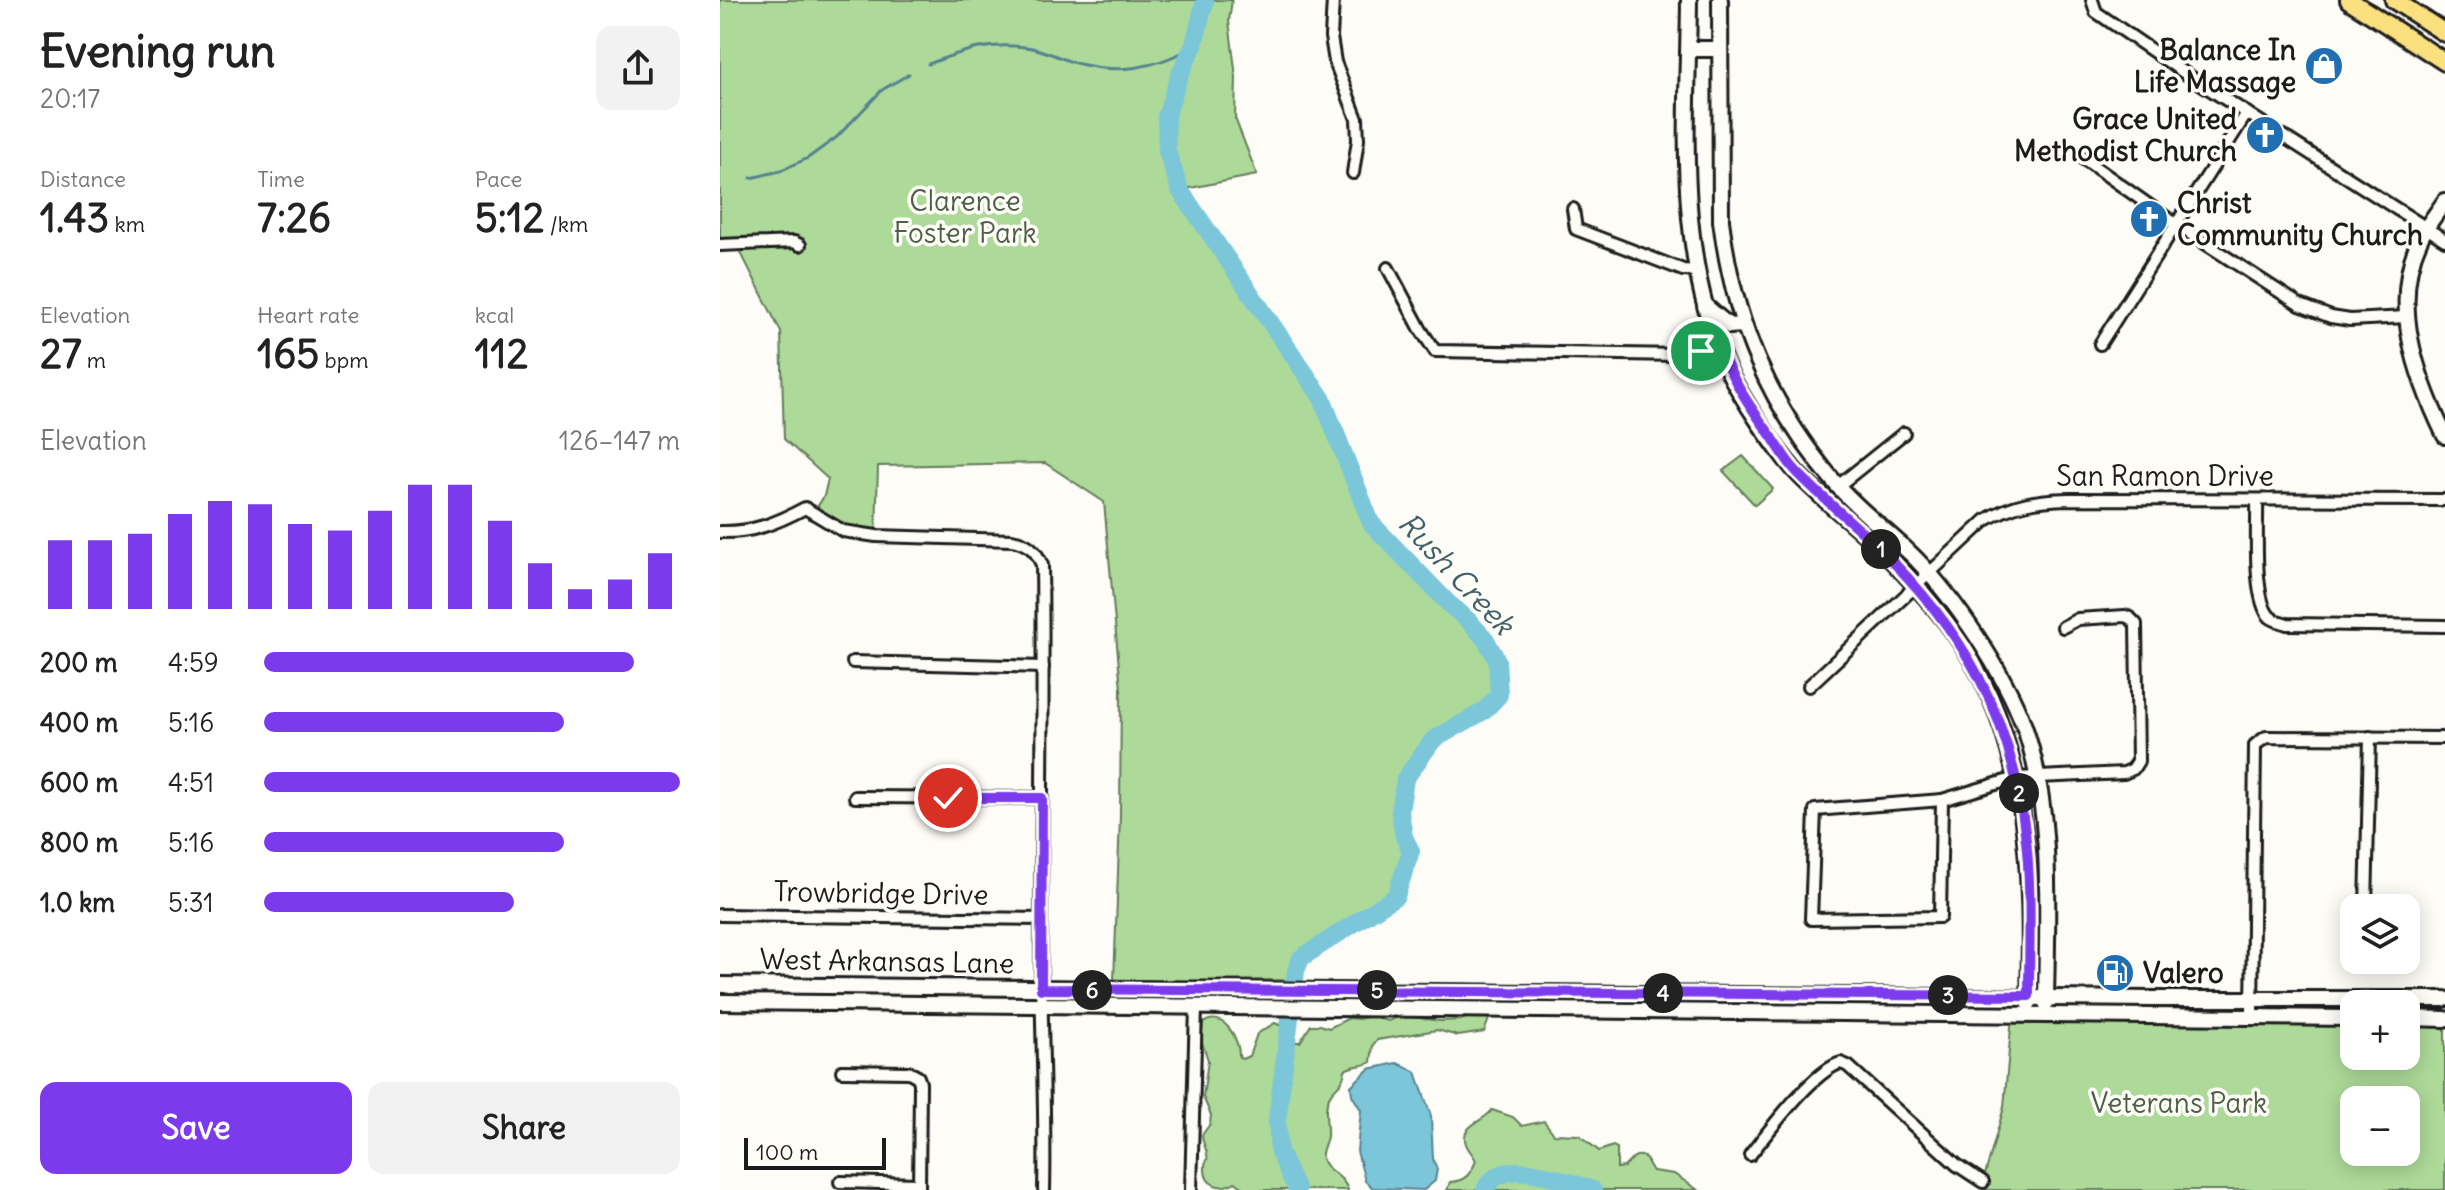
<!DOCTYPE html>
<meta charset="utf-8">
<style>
:root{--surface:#fff;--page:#f2f2f2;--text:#222;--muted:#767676;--accent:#7c3aed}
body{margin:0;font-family:Delius,sans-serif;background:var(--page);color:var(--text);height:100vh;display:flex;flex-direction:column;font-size:30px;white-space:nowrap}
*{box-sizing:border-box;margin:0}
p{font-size:26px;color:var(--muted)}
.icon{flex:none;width:44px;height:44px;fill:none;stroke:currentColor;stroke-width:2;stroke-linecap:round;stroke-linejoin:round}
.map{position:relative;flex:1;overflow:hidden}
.side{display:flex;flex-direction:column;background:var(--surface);width:720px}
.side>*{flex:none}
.buttons{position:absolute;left:1620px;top:894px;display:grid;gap:16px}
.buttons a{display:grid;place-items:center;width:80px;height:80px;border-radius:16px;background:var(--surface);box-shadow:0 4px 20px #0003;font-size:40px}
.scale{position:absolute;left:24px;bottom:20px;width:142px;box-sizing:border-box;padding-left:8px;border:4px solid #1c1c1c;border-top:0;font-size:22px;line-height:28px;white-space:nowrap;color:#1c1c1c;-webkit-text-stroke:6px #fdfcf7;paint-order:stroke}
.pin{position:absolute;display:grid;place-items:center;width:68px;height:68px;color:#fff;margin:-34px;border:4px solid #fff;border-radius:50%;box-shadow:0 2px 8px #0007}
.km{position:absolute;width:40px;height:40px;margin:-20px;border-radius:50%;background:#222;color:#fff;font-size:22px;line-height:40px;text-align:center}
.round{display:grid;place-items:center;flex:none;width:84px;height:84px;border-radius:16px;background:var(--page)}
.head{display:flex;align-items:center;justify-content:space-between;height:136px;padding:0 40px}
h1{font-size:44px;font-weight:700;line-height:60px}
.stats{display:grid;grid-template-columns:repeat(3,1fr);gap:12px;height:136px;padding:8px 40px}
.stats div{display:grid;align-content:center}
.stats b{font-size:40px;font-weight:700}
.stats small{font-size:22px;font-weight:400}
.stats p{font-size:22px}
.chart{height:224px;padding:16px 40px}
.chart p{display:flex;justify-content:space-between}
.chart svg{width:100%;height:144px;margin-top:8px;stroke:var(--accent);stroke-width:6}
.primary-button{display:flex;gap:16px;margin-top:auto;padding:16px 40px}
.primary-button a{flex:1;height:92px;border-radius:16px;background:var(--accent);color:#fff;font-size:32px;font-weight:700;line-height:92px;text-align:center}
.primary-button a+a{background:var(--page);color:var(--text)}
ul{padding:0 40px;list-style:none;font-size:26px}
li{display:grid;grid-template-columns:128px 96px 1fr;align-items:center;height:60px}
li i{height:20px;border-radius:10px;background:var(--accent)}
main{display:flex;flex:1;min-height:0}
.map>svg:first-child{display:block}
.green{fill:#adda99;stroke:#647b5a;stroke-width:2;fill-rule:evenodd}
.water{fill:#7bc6da;stroke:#55828e;stroke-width:2}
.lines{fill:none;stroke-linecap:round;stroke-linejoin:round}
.stream{stroke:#55828e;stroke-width:3}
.river{stroke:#7bc6da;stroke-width:18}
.street-casing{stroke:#1c1c1c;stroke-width:16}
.secondary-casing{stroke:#1c1c1c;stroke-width:20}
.primary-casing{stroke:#1c1c1c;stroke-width:22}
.street{stroke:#fdfcf7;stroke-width:10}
.secondary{stroke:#fdfcf7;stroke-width:14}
.primary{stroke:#fbe080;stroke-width:16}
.route-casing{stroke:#fff;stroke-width:16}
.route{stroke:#7c3aed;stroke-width:10}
.labels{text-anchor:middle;stroke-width:7;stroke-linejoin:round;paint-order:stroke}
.poi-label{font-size:28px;font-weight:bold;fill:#1c1c1c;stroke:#fdfcf7;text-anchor:end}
.park-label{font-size:28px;fill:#4f5e48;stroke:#fdfcf7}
.street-label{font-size:28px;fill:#1c1c1c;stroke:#fdfcf7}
.water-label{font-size:30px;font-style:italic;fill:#426068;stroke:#fdfcf7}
</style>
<main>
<section class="side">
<div class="head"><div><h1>Evening run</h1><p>20:17</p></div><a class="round"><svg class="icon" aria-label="share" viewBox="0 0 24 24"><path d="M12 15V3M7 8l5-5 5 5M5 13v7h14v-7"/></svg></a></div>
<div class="stats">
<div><p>Distance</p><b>1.43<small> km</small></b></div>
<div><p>Time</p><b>7:26</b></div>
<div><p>Pace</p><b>5:12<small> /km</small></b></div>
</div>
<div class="stats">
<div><p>Elevation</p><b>27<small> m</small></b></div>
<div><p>Heart rate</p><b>165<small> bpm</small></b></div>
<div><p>kcal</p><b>112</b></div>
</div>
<div class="chart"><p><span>Elevation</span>126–147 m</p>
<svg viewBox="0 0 160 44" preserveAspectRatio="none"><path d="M5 44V23M15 44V23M25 44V21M35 44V15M45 44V11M55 44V12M65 44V18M75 44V20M85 44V14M95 44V6M105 44V6M115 44V17M125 44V30M135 44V38M145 44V35M155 44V27"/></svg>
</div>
<ul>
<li><b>200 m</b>4:59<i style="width:89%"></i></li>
<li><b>400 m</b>5:16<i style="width:72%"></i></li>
<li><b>600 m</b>4:51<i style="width:100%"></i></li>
<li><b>800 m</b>5:16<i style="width:72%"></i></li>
<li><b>1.0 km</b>5:31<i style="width:60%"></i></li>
</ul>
<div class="primary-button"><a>Save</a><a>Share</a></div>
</section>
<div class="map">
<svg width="1725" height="1190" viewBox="0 0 1725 1190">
<rect width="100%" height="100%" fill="#fdfcf7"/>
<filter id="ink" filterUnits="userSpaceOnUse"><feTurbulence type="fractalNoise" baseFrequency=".0125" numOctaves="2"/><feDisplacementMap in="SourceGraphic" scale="16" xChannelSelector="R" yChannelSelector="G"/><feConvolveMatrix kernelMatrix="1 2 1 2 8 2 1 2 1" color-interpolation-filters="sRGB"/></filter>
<g filter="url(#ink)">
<!-- green -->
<g class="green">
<path d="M 0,0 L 512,0 L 509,21 L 516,77 L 515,118 L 537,175 L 460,190 L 602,398 L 651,523 L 729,604 L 748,620 L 766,640 L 777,660 L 779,695 L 764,711 L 713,740 L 685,779 L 680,812 L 684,837 L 691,851 L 676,896 L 581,958 L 575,980 L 394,981 L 400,817 L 401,689 L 384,502 L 325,463 L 158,466 L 156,532 L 124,525 L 96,509 L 104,496 L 108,479 L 64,439 L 61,332 L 14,239 L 0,238 Z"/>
<path d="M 1023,456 L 1053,489 L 1035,505 L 1003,471 Z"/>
<path d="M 753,1015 L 765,1015 L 769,1019 L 764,1032 L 738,1036 L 717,1030 L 657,1040 L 653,1045 L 651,1062 C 643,1067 632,1065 625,1070 C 623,1087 615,1085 609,1097 C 603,1110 608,1124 607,1136 C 606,1144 599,1153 603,1161 C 608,1173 622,1173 628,1190 L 527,1190 L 515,1182 C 502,1190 484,1187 485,1167 C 485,1157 489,1165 487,1154 C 486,1147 482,1142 482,1135 L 490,1124 L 491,1115 L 483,1097 L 488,1060 L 481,1039 L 483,1023 C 503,1009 520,1039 519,1057 L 522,1059 L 529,1056 L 537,1034 L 555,1023 L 564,1027 L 574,1042 L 580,1042 L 591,1025 L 600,1025 L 609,1028 L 629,1018 L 638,1019 L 653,1016 L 668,1021 L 679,1017 L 692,1017 L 720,1021 L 741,1020 Z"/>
<path d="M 1292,1016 L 1634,1018 L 1634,1056 L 1686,1056 L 1686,1018 L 1725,1019 L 1725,1190 L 1264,1190 L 1263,1182 L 1284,1107 ZM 1634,1100 L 1686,1100 L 1686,1152 L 1634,1152 Z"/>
<path d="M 772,1110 L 793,1117 L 802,1126 L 824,1121 L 834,1134 L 859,1135 L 879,1151 L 893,1146 L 897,1148 L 897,1168 L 904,1167 L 914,1157 C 927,1152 927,1164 933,1171 L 954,1174 L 978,1190 L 727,1190 L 730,1182 C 745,1181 750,1175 756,1161 C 754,1155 748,1150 746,1144 C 739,1125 764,1122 772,1110 Z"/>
</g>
<!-- water -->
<path class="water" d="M 677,1063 L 696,1072 L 711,1116 L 713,1159 L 717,1169 L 715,1181 L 704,1190 L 653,1188 L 645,1181 L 637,1151 L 641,1110 L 632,1095 L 631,1086 L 649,1069 Z"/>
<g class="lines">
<!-- stream -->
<g class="stream">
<path d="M 208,64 C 244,51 266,42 305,47 C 321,48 337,57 352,62 C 398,75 430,69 472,48"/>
<path d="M 31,178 L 60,171 L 88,158 L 117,137 L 162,90 L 189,74"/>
</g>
<!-- river -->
<g class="river">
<path d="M 485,0 L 474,45 L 459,76 L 446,117 L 447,151 L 460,190 L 602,398 L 651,523 L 729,604 L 748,620 L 766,640 L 777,660 L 779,695 L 764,711 L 713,740 L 685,779 L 680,812 L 684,837 L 691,851 L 676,896 L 581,958 L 576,971 L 557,1120 L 559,1152 L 577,1190"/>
<path d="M 765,1190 C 782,1153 844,1181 873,1190"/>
</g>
<!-- street casing -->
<g class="street-casing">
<g id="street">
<path d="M 613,0 L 611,37 L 615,62 L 637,119 L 638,140 L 633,173"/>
<path d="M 1372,0 L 1376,12 L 1466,74 L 1725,240"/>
<path d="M 1361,157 L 1457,225 L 1580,305 L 1611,317 L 1630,320 L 1686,317"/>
<path d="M 853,209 L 856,229 L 963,270 L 976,271"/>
<path d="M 0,245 L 74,242 L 80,245"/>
<path d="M 668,268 L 701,330 L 715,351 L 961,355 L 981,351 L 998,342"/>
<path d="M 1380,344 L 1527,113"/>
<path d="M 1118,486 L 1184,433"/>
<path d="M 1537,500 C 1538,526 1532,599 1550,617 C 1555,621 1562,622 1567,624 L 1725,626"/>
<path d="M 0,532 C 32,533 57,523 85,508 L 123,531 L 156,536 L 292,540 C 308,543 316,550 322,565 C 324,695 321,824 321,953 C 321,1032 326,1111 324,1190"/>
<path d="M 133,662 L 323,667"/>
<path d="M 1089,686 L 1266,520 C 1293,503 1318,500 1349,499 L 1725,500"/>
<path d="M 135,797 L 322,798"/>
<path d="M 1222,800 L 1220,917 L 1091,919 L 1095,810 Z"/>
<path d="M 1222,800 L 1296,778 L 1404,773 L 1413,769 L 1418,761 L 1416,624 L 1410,618 L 1405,616 L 1358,619 L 1343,627"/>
<path d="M 1646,908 L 1650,737"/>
<path d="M 0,915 L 321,919"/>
<path d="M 1532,1015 L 1535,745 L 1546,737 L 1725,738"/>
<path d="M 122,1071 L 189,1072 L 198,1077 L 200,1083 L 199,1190"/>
<path d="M 1030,1155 C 1048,1132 1094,1070 1121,1063 L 1128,1066 L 1237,1165 L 1263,1182"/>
<path d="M 120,1182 L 199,1184"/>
<path d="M 471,1190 L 476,1007"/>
</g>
</g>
<!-- secondary casing -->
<g class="secondary-casing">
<g id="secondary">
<path d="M 969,0 C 968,124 954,253 1008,370 C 1023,401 1053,445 1075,471 C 1101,499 1133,522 1160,549 C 1185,574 1211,601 1232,630 C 1311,737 1312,876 1309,1003"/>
<path d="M 1000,0 L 1001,221 C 1014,323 1049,406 1116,484 C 1139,511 1170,533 1196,559 C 1235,599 1285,673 1304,726 C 1334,811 1327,914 1326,1003"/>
<path d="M 969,49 L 1000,49"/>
<path d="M 1725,201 C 1717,213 1707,225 1701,237 C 1669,302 1696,376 1725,436"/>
<path d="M 985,306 L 1009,326 L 1023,325"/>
<path d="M 0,985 L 1433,999 L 1725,999"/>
<path d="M 0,1002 L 1634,1018"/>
<path d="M 1686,1018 L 1725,1019"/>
</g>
</g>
<!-- primary casing -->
<g class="primary-casing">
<g id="primary">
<path d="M 1629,0 L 1725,62"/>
<path d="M 1674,0 L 1725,33"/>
</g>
</g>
<!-- street -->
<use href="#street" class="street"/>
<!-- secondary -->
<use href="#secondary" class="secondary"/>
<!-- primary -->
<use href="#primary" class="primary"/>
</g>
</g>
<g class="lines" filter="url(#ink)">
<!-- route casing -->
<g class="route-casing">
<path id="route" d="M 228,798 L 322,798 L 321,989 L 1309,996 C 1309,942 1312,886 1305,832 C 1291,713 1243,629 1157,546 C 1131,521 1102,498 1077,472 C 1067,462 1060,449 1052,437 C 1030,407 1010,378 998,342 L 981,351"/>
</g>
<!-- route -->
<use href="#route" class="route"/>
</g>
<!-- icons -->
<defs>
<g id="shop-disc" transform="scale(2)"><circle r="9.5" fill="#1f6fb2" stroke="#fdfcf7"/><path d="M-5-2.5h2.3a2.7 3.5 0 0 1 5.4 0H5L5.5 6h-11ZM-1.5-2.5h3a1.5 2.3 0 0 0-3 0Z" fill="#fff"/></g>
<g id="church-disc" transform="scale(2)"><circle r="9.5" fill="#1f6fb2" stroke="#fdfcf7"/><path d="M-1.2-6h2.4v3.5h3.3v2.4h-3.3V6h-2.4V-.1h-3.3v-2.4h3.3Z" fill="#fff"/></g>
<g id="fuel-disc" transform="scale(2)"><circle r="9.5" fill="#1f6fb2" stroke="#fdfcf7"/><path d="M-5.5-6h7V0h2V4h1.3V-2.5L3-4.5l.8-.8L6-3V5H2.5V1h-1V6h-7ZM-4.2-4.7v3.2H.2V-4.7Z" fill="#fff"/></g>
</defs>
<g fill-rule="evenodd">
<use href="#shop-disc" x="1604" y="66"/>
<use href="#church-disc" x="1545" y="135"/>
<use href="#church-disc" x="1429" y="219"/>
<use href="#fuel-disc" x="1395" y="973"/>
</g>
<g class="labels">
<!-- poi labels -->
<g class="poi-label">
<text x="1576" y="60">Balance In<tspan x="1576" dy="32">Life Massage</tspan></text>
<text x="1517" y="129">Grace United<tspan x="1517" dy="32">Methodist Church</tspan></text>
<text x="1457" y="213" text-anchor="start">Christ<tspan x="1457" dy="32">Community Church</tspan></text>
<text x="1423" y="983" text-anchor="start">Valero</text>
</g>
<!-- park labels -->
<g class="park-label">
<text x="245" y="211">Clarence<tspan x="245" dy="32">Foster Park</tspan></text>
<text x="1459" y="1113">Veterans Park</text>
</g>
<!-- street labels -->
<g class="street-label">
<text x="1445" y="486">San Ramon Drive</text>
<text transform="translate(161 893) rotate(1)" y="10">Trowbridge Drive</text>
<text transform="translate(167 961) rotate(1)" y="10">West Arkansas Lane</text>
</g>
<!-- water labels -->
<g class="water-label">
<text transform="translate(736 574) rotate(47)" y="10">Rush Creek</text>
</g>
</g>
</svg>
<div class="buttons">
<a><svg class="icon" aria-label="layers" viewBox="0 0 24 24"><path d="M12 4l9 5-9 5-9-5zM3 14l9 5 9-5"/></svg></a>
<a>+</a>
<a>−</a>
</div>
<div class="scale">100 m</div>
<div class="pin" style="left:981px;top:351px;background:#1e9e55"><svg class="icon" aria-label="arrive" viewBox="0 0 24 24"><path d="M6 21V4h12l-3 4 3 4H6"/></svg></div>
<div class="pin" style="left:228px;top:798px;background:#d93025"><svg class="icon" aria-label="check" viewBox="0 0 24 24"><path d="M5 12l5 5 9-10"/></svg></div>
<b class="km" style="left:1161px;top:549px">1</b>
<b class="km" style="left:1299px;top:793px">2</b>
<b class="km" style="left:1228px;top:995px">3</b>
<b class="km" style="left:943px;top:993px">4</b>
<b class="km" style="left:657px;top:990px">5</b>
<b class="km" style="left:372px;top:990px">6</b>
</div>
</main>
